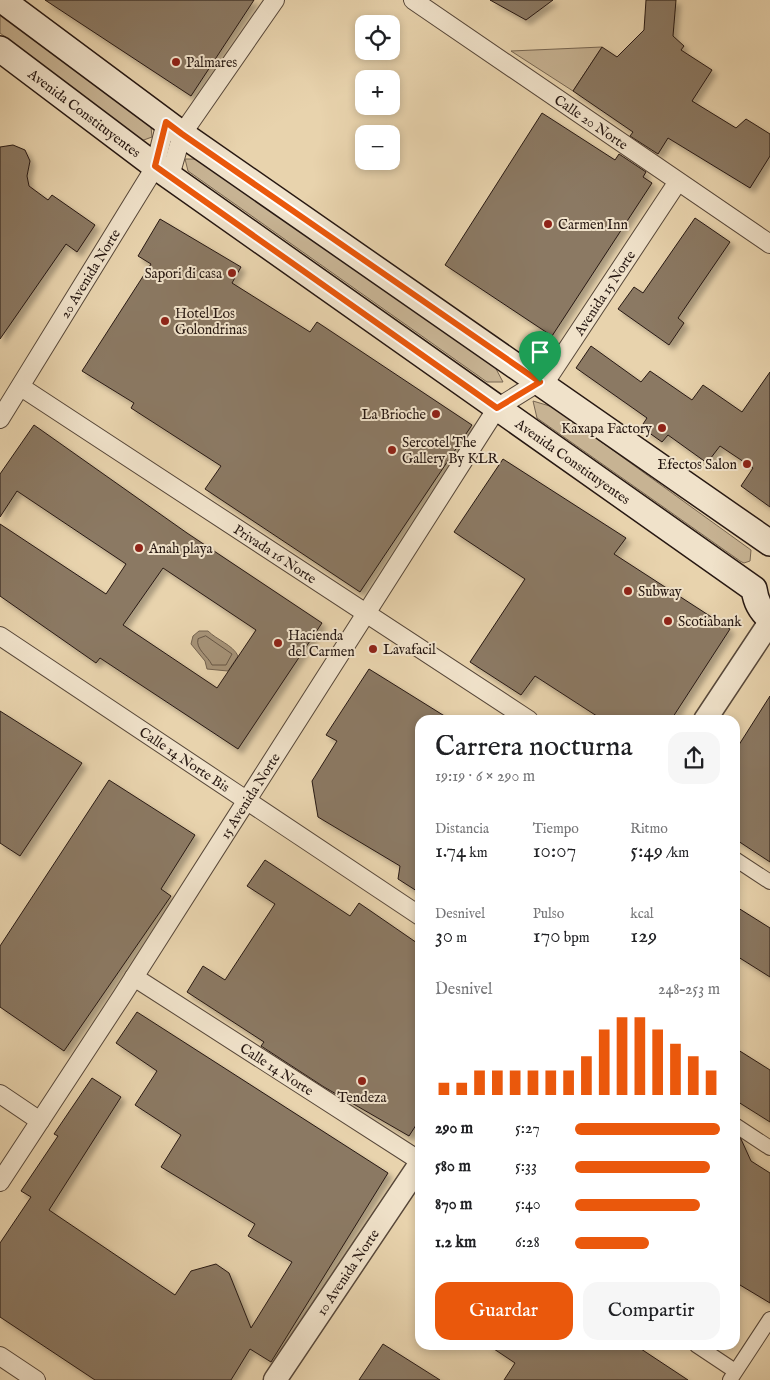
<!DOCTYPE html>
<html lang="es">
<meta charset="utf-8">
<style>
:root{--surface:#fff;--page:#f6f6f6;--text:#202124;--muted:#757577;--accent:#ea580c}
body{margin:0;font-family:"IM FELL English",serif;background:var(--page);color:var(--text);height:100vh;display:flex;flex-direction:column;font-size:19px;white-space:nowrap}
*{box-sizing:border-box;margin:0}
p{font-size:16px;color:var(--muted)}
.icon{flex:none;width:28px;height:28px;fill:none;stroke:currentColor;stroke-width:2;stroke-linecap:round;stroke-linejoin:round}
.map{position:relative;flex:1;overflow:hidden}
.drawer{position:absolute;left:415px;top:715px;width:325px;height:635px;display:flex;flex-direction:column;background:var(--surface);border-radius:15px;box-shadow:0 2px 8px #0003}
.drawer>*{flex:none}
.controls{position:absolute;left:355px;top:15px;display:grid;gap:10px}
.controls a{display:grid;place-items:center;width:45px;height:45px;border-radius:10px;background:var(--surface);box-shadow:0 2px 8px #0003;font-size:25px}
.pin{position:absolute;display:grid;place-items:center;width:42px;height:42px;color:#fff;margin:-51px -21px;border-radius:50% 50% 50% 0;rotate:-45deg;box-shadow:0 0 5px #0007}
.pin .icon{rotate:45deg}
.round{display:grid;place-items:center;flex:none;width:52px;height:52px;border-radius:15px;background:var(--page)}
.summary{display:flex;align-items:center;justify-content:space-between;height:85px;padding:0 20px}
h1{font-size:28px;font-weight:600;line-height:38px}
.figures{display:grid;grid-template-columns:repeat(3,1fr);gap:8px;height:85px;padding:5px 20px}
.figures div{display:grid;align-content:center}
.figures b{font-size:21px;font-weight:600}
.figures small{font-size:14px;font-weight:400}
.figures p{font-size:14px}
.chart{height:140px;padding:10px 20px}
.chart p{display:flex;justify-content:space-between}
.chart svg{width:100%;height:90px;margin-top:5px;stroke:var(--accent);stroke-width:6}
.action{display:flex;gap:10px;margin-top:auto;padding:10px 20px}
.action a{flex:1;height:58px;border-radius:15px;background:var(--accent);color:#fff;font-size:20px;font-weight:600;line-height:58px;text-align:center}
.action a+a{background:var(--page);color:var(--text)}
ul{padding:0 20px;list-style:none;font-size:16px}
li{display:grid;grid-template-columns:80px 60px 1fr;align-items:center;height:38px}
li i{height:12px;border-radius:6px;background:var(--accent)}
.map>svg:first-child{display:block}
.green{fill:#c7b393;stroke:#776652}
.water{fill:#a69378;stroke:#73624f}
.lines{fill:none;stroke-linecap:round;stroke-linejoin:round}
.shore{stroke:#665645;stroke-width:1}
.building{fill:#8b7963;stroke:#271812;fill-rule:evenodd;filter:url(#shadow)}
.pedestrian-casing{stroke:#574739;stroke-width:16}
.minor-casing{stroke:#574739;stroke-width:20}
.tertiary-casing{stroke:#574739;stroke-width:25}
.secondary-casing{stroke:#271812;stroke-width:28}
.pedestrian{stroke:#f0e2ca;stroke-width:14}
.minor{stroke:#f0e2ca;stroke-width:18}
.tertiary{stroke:#f0e2ca;stroke-width:22}
.secondary{stroke:#f0e2ca;stroke-width:25}
.route-casing{stroke:#fff;stroke-width:10}
.route{stroke:#ea580c;stroke-width:6}
.poi-dot{fill:#8f2418;stroke:#f0e2ca;stroke-width:2}
.labels{text-anchor:middle;stroke-width:4;stroke-linejoin:round;paint-order:stroke}
.poi-label{font-size:14px;fill:#271812;stroke:#f0e2ca;text-anchor:start}
.street-label{font-size:14px;fill:#271812;stroke:#f0e2ca}
</style>
<div class="map">
<svg width="770" height="1380" viewBox="0 0 770 1380">
<defs>
<filter id="shadow"><feDropShadow dx="4.5" dy="4.5" stdDeviation="2.5" flood-color="#0004"/></filter>
</defs>
<rect width="100%" height="100%" fill="#e8d3ad"/>
<filter id="stains"><feTurbulence type="fractalNoise" baseFrequency=".004" numOctaves="4"/><feColorMatrix values="0 0 0 0 .2 0 0 0 0 .09 0 0 0 0 .02 0 0 0 .5 -.17"/></filter>
<radialGradient id="worn" r=".72"><stop offset=".6" stop-color="#630" stop-opacity="0"/><stop offset="1" stop-color="#630" stop-opacity=".3"/></radialGradient>
<!-- green -->
<g class="green">
<path d="M 0,13 L 151,127 L 152,137 L 141,141 L 0,33 Z"/>
<path d="M 602,47 L 573,91 L 511,51 Z"/>
<path d="M 185,159 L 197,159 L 495,367 L 503,382 L 487,382 L 188,171 Z"/>
<path d="M 533,401 L 553,407 L 751,550 L 750,561 L 744,563 L 740,561 L 537,418 Z"/>
</g>
<!-- water -->
<path class="water" d="M 199,631 L 208,631 C 217,640 233,645 238,656 L 228,671 L 207,669 L 205,661 L 191,644 L 193,636 Z"/>
<g class="lines">
<!-- shore -->
<path class="shore" d="M 206,636 L 232,654 L 226,665 L 212,665 C 208,656 195,649 198,639 Z"/>
</g>
<!-- building -->
<g class="building">
<path d="M 45,0 L 254,0 L 191,96 Z"/>
<path d="M 490,0 L 553,0 L 526,20 Z"/>
<path d="M 646,0 L 676,0 L 673,36 L 684,46 L 681,50 L 712,70 L 692,101 L 736,128 L 746,119 L 770,134 L 770,156 L 750,188 L 668,138 L 658,154 L 630,136 L 633,132 L 573,91 L 602,47 L 617,57 L 644,30 Z"/>
<path d="M 542,113 L 615,160 L 619,154 L 646,172 L 643,177 L 652,183 L 552,336 L 445,265 Z"/>
<path d="M 13,145 L 25,150 L 30,161 L 27,176 L 29,186 L 48,200 L 52,195 L 95,225 L 77,252 L 66,244 L 0,339 L 0,147 Z"/>
<path d="M 695,218 L 730,242 L 678,318 L 684,323 L 669,345 L 618,309 L 634,287 L 643,293 Z"/>
<path d="M 160,219 L 241,267 L 232,283 L 310,332 L 317,322 L 472,425 L 360,592 L 205,489 L 221,466 L 131,408 L 134,403 L 82,371 L 151,264 L 138,256 Z"/>
<path d="M 591,346 L 641,382 L 650,371 L 692,400 L 703,385 L 742,412 L 770,372 L 770,507 L 741,486 L 753,468 L 720,446 L 707,463 L 668,435 L 662,442 L 641,427 L 647,418 L 576,368 Z"/>
<path d="M 34,425 L 187,533 L 322,623 L 238,749 L 100,658 L 96,663 L 0,596 L 0,524 L 106,594 L 126,564 L 17,491 L 0,517 L 0,474 ZM 163,568 L 256,630 L 217,688 L 123,625 Z"/>
<path d="M 503,459 L 626,538 L 614,554 L 730,629 L 671,720 L 603,720 L 535,676 L 521,695 L 470,662 L 525,579 L 454,532 Z"/>
<path d="M 369,669 L 451,720 L 420,720 L 420,893 L 398,879 L 400,866 L 318,817 L 312,781 L 337,741 L 326,735 Z"/>
<path d="M 770,696 L 770,862 L 735,839 L 735,751 Z"/>
<path d="M 0,711 L 82,763 L 20,856 L 0,843 Z"/>
<path d="M 109,780 L 195,835 L 161,889 L 171,896 L 64,1051 L 0,1007 L 0,946 Z"/>
<path d="M 265,860 L 350,916 L 359,903 L 420,945 L 420,1119 L 409,1136 L 324,1087 L 261,1046 L 264,1042 L 187,992 L 203,966 L 225,980 L 275,904 L 247,886 Z"/>
<path d="M 735,906 L 770,928 L 770,977 L 735,955 Z"/>
<path d="M 137,1012 L 388,1173 L 271,1362 L 250,1349 L 231,1380 L 95,1380 L 0,1317 L 0,1243 L 31,1197 L 21,1191 L 58,1136 L 54,1134 L 92,1078 L 121,1097 L 49,1210 L 175,1295 L 191,1271 L 216,1264 L 229,1273 L 251,1328 L 292,1262 L 248,1236 L 255,1224 L 161,1167 L 181,1135 L 135,1105 L 157,1071 L 116,1043 Z"/>
<path d="M 735,1048 L 770,1070 L 770,1122 L 735,1100 Z"/>
<path d="M 735,1135 L 741,1139 L 751,1161 L 770,1173 L 770,1303 L 735,1282 Z"/>
<path d="M 383,1344 L 440,1380 L 359,1380 Z"/>
<path d="M 488,1345 L 635,1345 L 688,1380 L 504,1380 L 515,1363 Z"/>
</g>
<g class="lines">
<!-- pedestrian casing -->
<g class="pedestrian-casing">
<g id="pedestrian">
<path d="M 735,859 L 770,882"/>
<path d="M 735,1125 L 770,1148"/>
<path d="M 696,1345 L 735,1371"/>
<path d="M 730,1380 L 770,1319"/>
</g>
</g>
<!-- minor casing -->
<g class="minor-casing">
<g id="minor">
<path id="s1" d="M 413,0 L 770,244"/>
<path d="M 170,176 L 182,134 L 275,0"/>
<path id="s2" d="M 21,387 L 529,720"/>
<path id="s3" d="M 0,419 L 149,177 L 155,166 L 166,122"/>
<path id="s4" d="M 0,636 L 420,916"/>
<path id="s5" d="M 134,977 L 420,1161"/>
<path d="M 0,1094 L 40,1121"/>
<path id="s6" d="M 0,1182 L 122,996 L 497,408 L 550,375 L 677,183"/>
<path d="M 0,1356 L 36,1380"/>
</g>
</g>
<!-- tertiary casing -->
<g class="tertiary-casing">
<g id="tertiary">
<path d="M 705,720 L 770,622"/>
<path id="s7" d="M 275,1380 L 420,1164"/>
</g>
</g>
<!-- secondary casing -->
<g class="secondary-casing">
<g id="secondary">
<path d="M 2,0 L 182,134 L 770,543"/>
<path id="s8" d="M 0,49 L 155,166 L 754,589 C 756,602 760,610 770,619"/>
</g>
</g>
<!-- pedestrian -->
<use href="#pedestrian" class="pedestrian"/>
<!-- minor -->
<use href="#minor" class="minor"/>
<!-- tertiary -->
<use href="#tertiary" class="tertiary"/>
<!-- secondary -->
<use href="#secondary" class="secondary"/>
</g>
<g class="lines">
<!-- route casing -->
<g class="route-casing">
<path id="route" d="M 166,122 L 182,134 L 540,382 L 497,408 L 155,166 Z"/>
</g>
<!-- route -->
<use href="#route" class="route"/>
</g>
<!-- markers -->
<g class="poi-dot">
<circle cx="176" cy="62" r="5"/>
<circle cx="548" cy="224" r="5"/>
<circle cx="232" cy="273" r="5"/>
<circle cx="165" cy="321" r="5"/>
<circle cx="436" cy="414" r="5"/>
<circle cx="662" cy="428" r="5"/>
<circle cx="392" cy="450" r="5"/>
<circle cx="747" cy="464" r="5"/>
<circle cx="139" cy="548" r="5"/>
<circle cx="628" cy="591" r="5"/>
<circle cx="668" cy="621" r="5"/>
<circle cx="278" cy="643" r="5"/>
<circle cx="373" cy="649" r="5"/>
<circle cx="362" cy="1081" r="5"/>
</g>
<g class="labels">
<!-- poi labels -->
<g class="poi-label">
<text x="186" y="67">Palmares</text>
<text x="558" y="229">Carmen Inn</text>
<text x="222" y="278" text-anchor="end">Sapori di casa</text>
<text x="175" y="318">Hotel Los<tspan x="175" dy="16">Golondrinas</tspan></text>
<text x="426" y="419" text-anchor="end">La Brioche</text>
<text x="652" y="433" text-anchor="end">Kaxapa Factory</text>
<text x="402" y="447">Sercotel The<tspan x="402" dy="16">Gallery By KLR</tspan></text>
<text x="737" y="469" text-anchor="end">Efectos Salon</text>
<text x="149" y="553">Anah playa</text>
<text x="638" y="596">Subway</text>
<text x="678" y="626">Scotiabank</text>
<text x="288" y="640">Hacienda<tspan x="288" dy="16">del Carmen</tspan></text>
<text x="383" y="654">Lavafacil</text>
<text x="362" y="1102" text-anchor="middle">Tendeza</text>
</g>
<!-- street labels -->
<g class="street-label">
<text dy="5" stroke="none"><textPath href="#s8" startOffset="106">Avenida Constituyentes</textPath></text>
<text dy="5" stroke="none"><textPath href="#s1" startOffset="216">Calle 20 Norte</textPath></text>
<text dy="5" stroke="none"><textPath href="#s3" startOffset="171">20 Avenida Norte</textPath></text>
<text dy="5" stroke="none"><textPath href="#s6" startOffset="1081">Avenida 15 Norte</textPath></text>
<text dy="5" stroke="none"><textPath href="#s8" startOffset="706">Avenida Constituyentes</textPath></text>
<text dy="5" stroke="none"><textPath href="#s2" startOffset="304">Privada 16 Norte</textPath></text>
<text dy="5" stroke="none"><textPath href="#s4" startOffset="222">Calle 14 Norte Bis</textPath></text>
<text dy="5" stroke="none"><textPath href="#s6" startOffset="460">15 Avenida Norte</textPath></text>
<text dy="5" stroke="none"><textPath href="#s5" startOffset="170">Calle 14 Norte</textPath></text>
<text dy="5" stroke="none"><textPath href="#s7" startOffset="130">10 Avenida Norte</textPath></text>
</g>
</g>
<rect width="100%" height="100%" filter="url(#stains)"/>
<rect width="100%" height="100%" fill="url(#worn)"/>
</svg>
<div class="controls">
<a><svg class="icon" aria-label="locate" viewBox="0 0 24 24"><circle cx="12" cy="12" r="6"/><path d="M12 2v4M12 18v4M2 12h4M18 12h4"/></svg></a>
<a>+</a>
<a>−</a>
</div>
<div class="pin" style="left:540px;top:382px;background:#1e9e55"><svg class="icon" aria-label="arrive" viewBox="0 0 24 24"><path d="M6 21V4h12l-3 4 3 4H6"/></svg></div>
<section class="drawer">
<div class="summary"><div><h1>Carrera nocturna</h1><p>19:19 · 6 × 290 m</p></div><a class="round"><svg class="icon" aria-label="share" viewBox="0 0 24 24"><path d="M12 15V3M7 8l5-5 5 5M5 13v7h14v-7"/></svg></a></div>
<div class="figures">
<div><p>Distancia</p><b>1.74<small> km</small></b></div>
<div><p>Tiempo</p><b>10:07</b></div>
<div><p>Ritmo</p><b>5:49<small> /km</small></b></div>
</div>
<div class="figures">
<div><p>Desnivel</p><b>30<small> m</small></b></div>
<div><p>Pulso</p><b>170<small> bpm</small></b></div>
<div><p>kcal</p><b>129</b></div>
</div>
<div class="chart"><p><span>Desnivel</span>248–253 m</p>
<svg viewBox="0 0 160 44" preserveAspectRatio="none"><path d="M5 44V38M15 44V38M25 44V32M35 44V32M45 44V32M55 44V32M65 44V32M75 44V32M85 44V25M95 44V12M105 44V6M115 44V6M125 44V12M135 44V19M145 44V25M155 44V32"/></svg>
</div>
<ul>
<li><b>290 m</b>5:27<i style="width:100%"></i></li>
<li><b>580 m</b>5:33<i style="width:93%"></i></li>
<li><b>870 m</b>5:40<i style="width:86%"></i></li>
<li><b>1.2 km</b>6:28<i style="width:51%"></i></li>
</ul>
<div class="action"><a>Guardar</a><a>Compartir</a></div>
</section>
</div>
